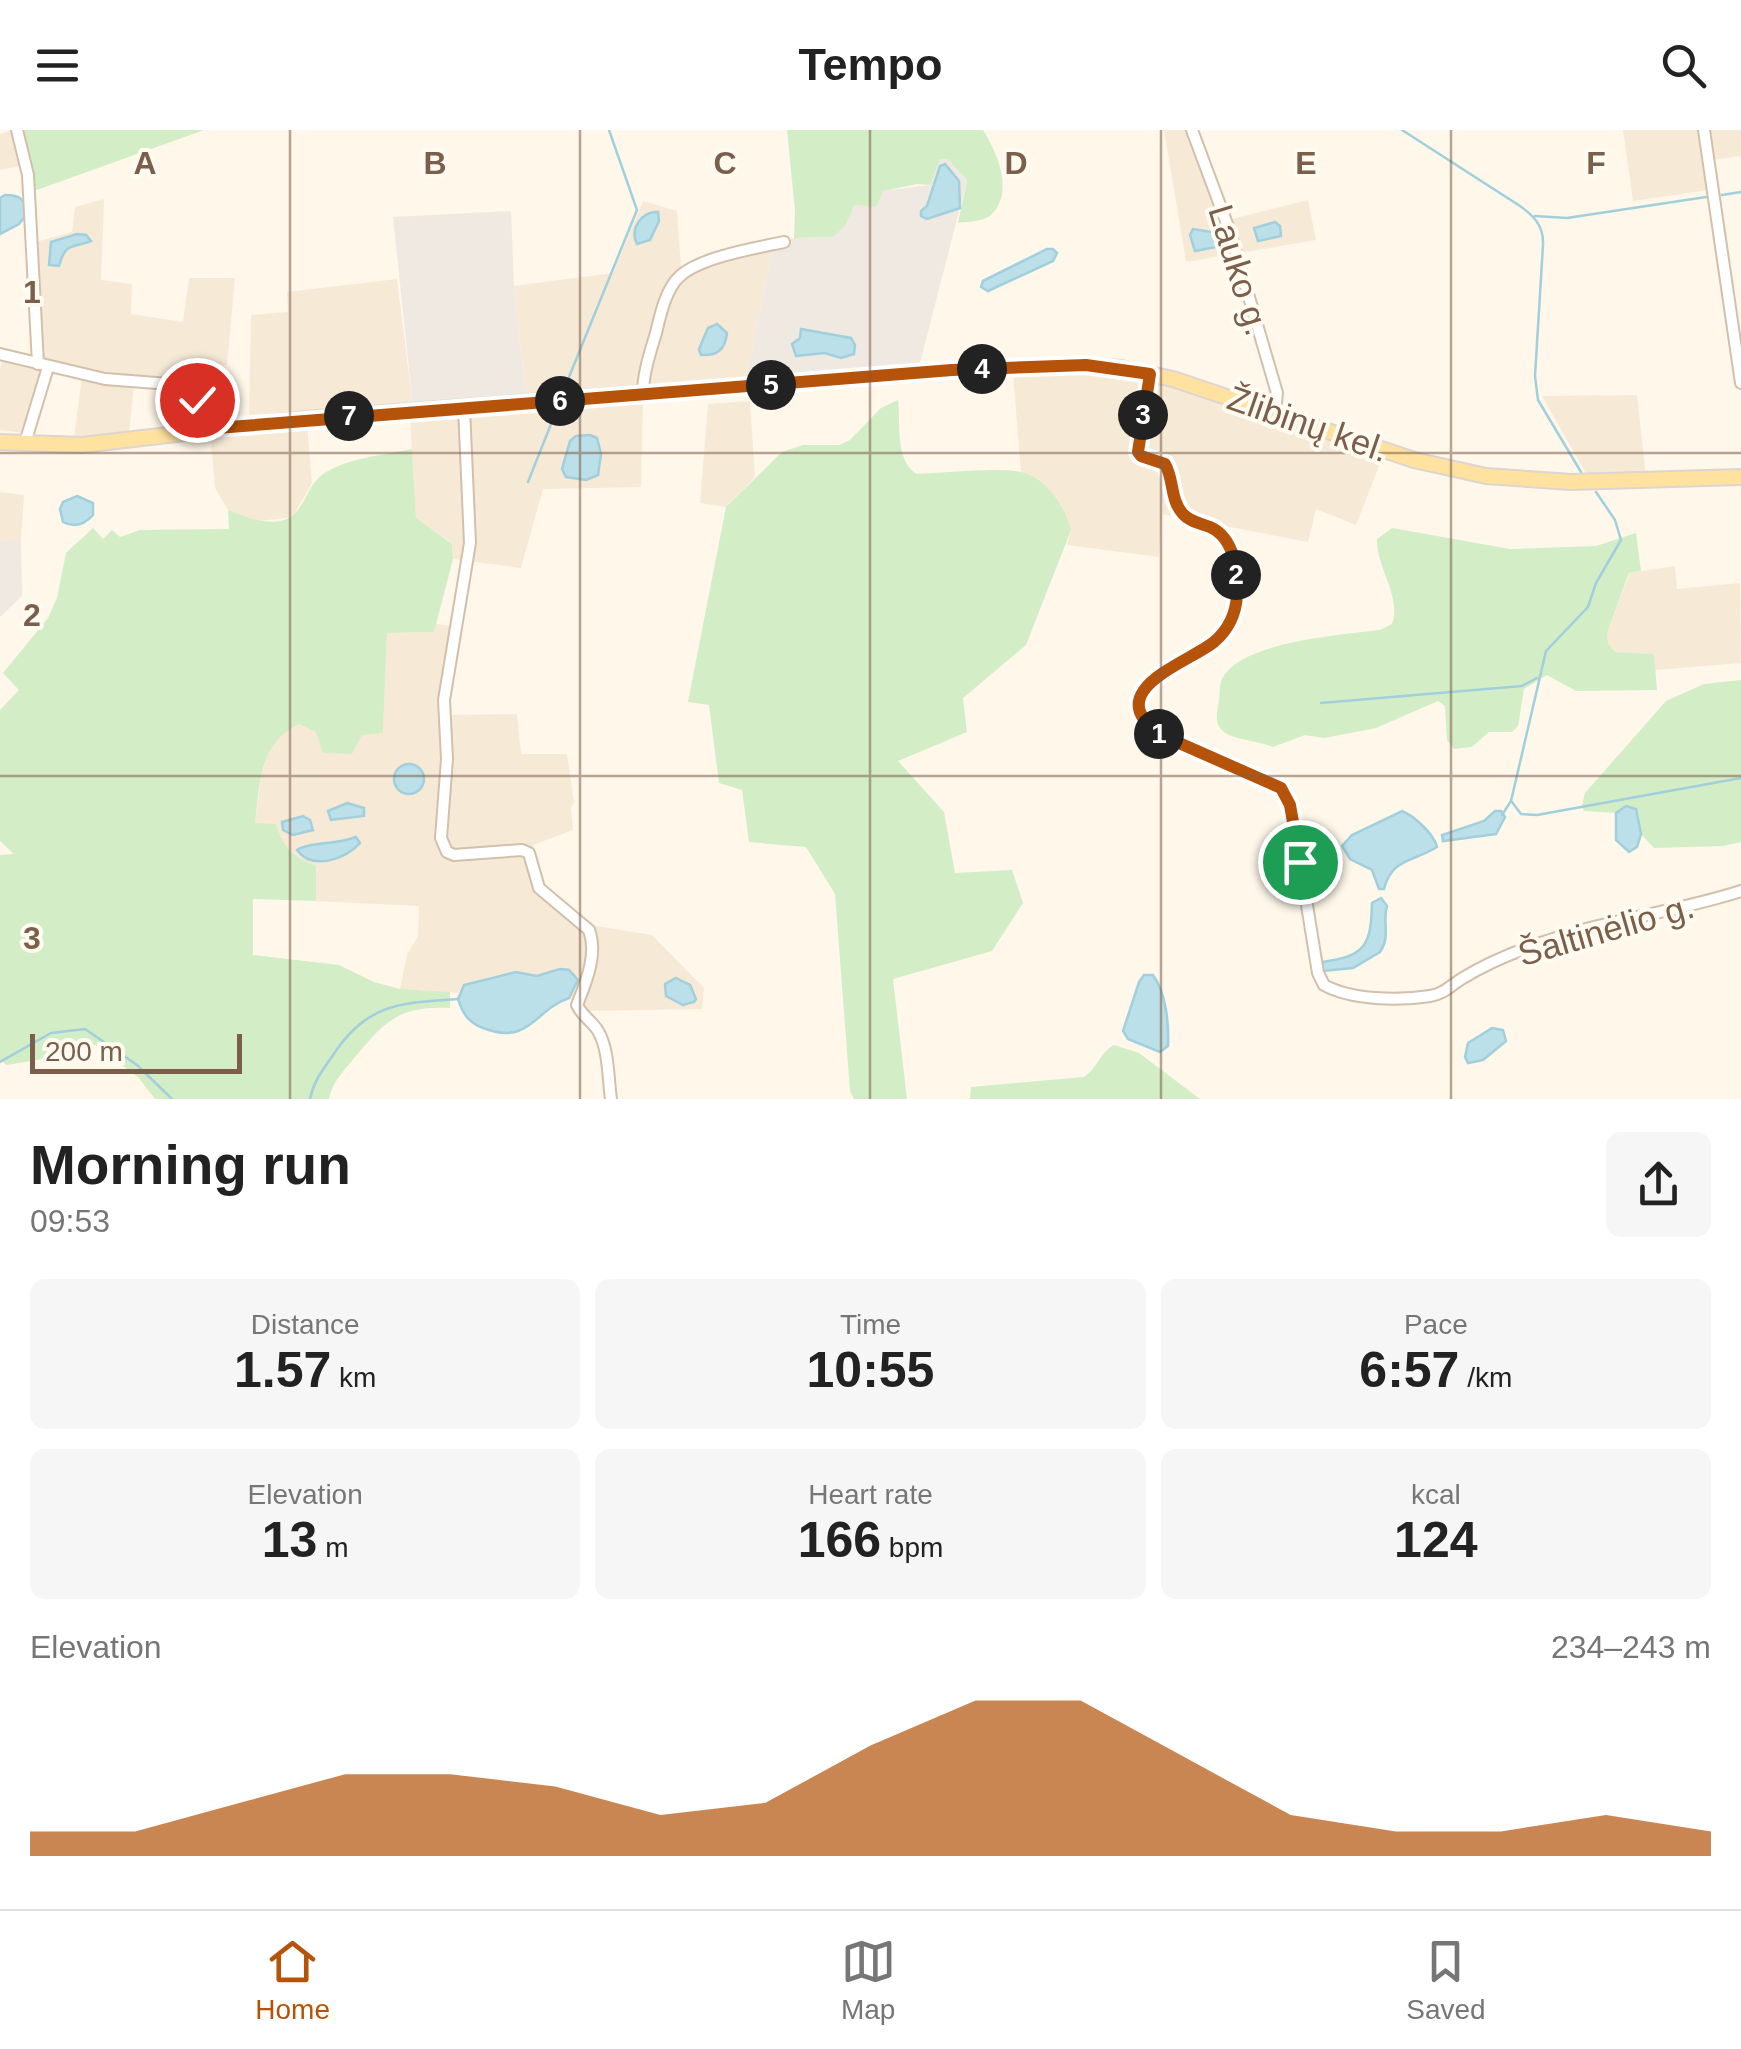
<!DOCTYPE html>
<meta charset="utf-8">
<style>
:root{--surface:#fff;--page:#f6f6f6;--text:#222;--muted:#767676;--line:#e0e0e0;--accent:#b45309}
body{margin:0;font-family:Arial,sans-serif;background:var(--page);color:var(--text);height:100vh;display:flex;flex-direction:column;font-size:38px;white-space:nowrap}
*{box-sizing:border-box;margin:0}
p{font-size:32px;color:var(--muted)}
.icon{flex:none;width:55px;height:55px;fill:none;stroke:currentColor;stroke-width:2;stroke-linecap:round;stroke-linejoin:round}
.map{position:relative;height:969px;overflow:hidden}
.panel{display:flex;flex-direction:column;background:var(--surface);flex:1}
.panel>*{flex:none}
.scale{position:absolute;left:30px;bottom:25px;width:212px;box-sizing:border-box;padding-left:10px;border:5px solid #7b5f4a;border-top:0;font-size:28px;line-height:35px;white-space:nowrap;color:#7b5f4a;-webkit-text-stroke:8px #fffbf1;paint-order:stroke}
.pin{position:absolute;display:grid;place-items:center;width:85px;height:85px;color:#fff;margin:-42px;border:5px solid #fff;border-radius:50%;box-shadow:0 2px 10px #0007}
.km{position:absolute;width:50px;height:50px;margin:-25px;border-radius:50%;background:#222;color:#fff;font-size:28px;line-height:50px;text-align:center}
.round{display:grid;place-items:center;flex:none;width:105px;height:105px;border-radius:15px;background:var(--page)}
.head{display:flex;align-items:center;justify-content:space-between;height:170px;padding:0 30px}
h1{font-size:55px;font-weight:700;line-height:75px}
.metrics{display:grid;grid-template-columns:repeat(3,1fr);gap:15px;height:170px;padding:10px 30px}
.metrics div{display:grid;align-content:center;border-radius:15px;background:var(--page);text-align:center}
.metrics b{font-size:50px;font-weight:700}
.metrics small{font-size:28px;font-weight:400}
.metrics p{font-size:28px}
.chart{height:280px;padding:20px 30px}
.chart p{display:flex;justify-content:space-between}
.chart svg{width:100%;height:180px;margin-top:10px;fill:var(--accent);opacity:.7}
header{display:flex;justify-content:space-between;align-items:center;height:130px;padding:0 30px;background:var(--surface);font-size:45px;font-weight:700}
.dock{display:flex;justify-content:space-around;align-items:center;height:140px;border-top:2px solid var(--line);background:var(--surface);font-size:28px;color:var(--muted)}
.dock a{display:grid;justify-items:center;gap:5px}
.dock .current{color:var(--accent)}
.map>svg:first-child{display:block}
.residential{fill:#f6ead7}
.industrial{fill:#efe9e2}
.green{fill:#d3edc6}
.water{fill:#bce0e9;stroke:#a1cfdc;stroke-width:2.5}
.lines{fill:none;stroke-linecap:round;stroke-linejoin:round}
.stream{stroke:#a1cfdc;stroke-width:2.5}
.minor-casing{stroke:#d2c0ad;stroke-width:14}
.major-casing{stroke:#ddd5d0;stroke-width:18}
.minor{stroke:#fff;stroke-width:10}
.major{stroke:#ffe29f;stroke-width:14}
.route-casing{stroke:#fff;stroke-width:20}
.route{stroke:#b45309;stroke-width:12}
.grid{fill:none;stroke:#7b5f4a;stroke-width:2.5;stroke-opacity:0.55}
.labels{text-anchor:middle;stroke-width:8;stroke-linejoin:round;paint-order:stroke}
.street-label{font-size:35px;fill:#7b5f4a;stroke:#fffbf1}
.grid-label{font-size:32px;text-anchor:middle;font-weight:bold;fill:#7b5f4a;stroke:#fffbf1;stroke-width:8;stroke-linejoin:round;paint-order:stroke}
</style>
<header><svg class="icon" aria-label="menu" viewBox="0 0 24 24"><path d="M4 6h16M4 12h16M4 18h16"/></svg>Tempo<svg class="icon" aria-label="search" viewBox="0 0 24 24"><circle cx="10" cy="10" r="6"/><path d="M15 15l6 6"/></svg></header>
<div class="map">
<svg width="1741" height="969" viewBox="0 0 1741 969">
<rect width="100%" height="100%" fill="#fef7ea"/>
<!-- residential -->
<g class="residential">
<path d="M 13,0 L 22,0 L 20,2 L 29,34 L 0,40 L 0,4 Z"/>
<path d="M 1164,0 L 1197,0 L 1232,89 L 1308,70 L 1316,110 L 1186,132 Z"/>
<path d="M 1623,0 L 1701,0 L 1709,60 L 1633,71 Z"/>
<path d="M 1707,0 L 1741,0 L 1741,26 L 1712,30 Z"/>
<path d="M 104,69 L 101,150 L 132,154 L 131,184 L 183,192 L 189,148 L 235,148 L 227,235 L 190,235 L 189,248 L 181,251 L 104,246 L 41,232 L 36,112 L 72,102 L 75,77 Z"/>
<path d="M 643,71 L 677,81 L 681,138 L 774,112 L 745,253 L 526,269 L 514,156 L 613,143 Z"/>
<path d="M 397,149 L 413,277 L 249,289 L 251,185 L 288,182 L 287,162 Z"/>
<path d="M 3,228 L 40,237 L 43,242 L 24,303 L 0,300 L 0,239 Z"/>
<path d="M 1094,240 L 1165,252 L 1383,326 L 1356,395 L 1316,379 L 1308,412 L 1162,384 L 1159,427 L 1067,415 L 1071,400 L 1034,348 L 1021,342 L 1013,243 Z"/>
<path d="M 82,247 L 134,256 L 129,303 L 74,308 Z"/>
<path d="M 1637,265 L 1646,346 L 1588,347 L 1542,266 Z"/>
<path d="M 643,269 L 641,357 L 543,359 L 521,438 L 453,429 L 452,413 L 416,389 L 410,286 Z"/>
<path d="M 750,271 L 755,347 L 726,377 L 700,373 L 708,274 Z"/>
<path d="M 307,294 L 312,353 L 295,383 L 287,388 L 257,391 L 228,380 L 215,358 L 210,302 Z"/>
<path d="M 0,362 L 24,365 L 21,409 L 0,411 Z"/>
<path d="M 1675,436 L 1677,459 L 1740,453 L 1741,533 L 1655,540 L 1654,524 L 1615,522 L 1608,513 L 1607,503 L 1630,443 Z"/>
<path d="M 436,494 L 460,497 L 449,558 L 449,585 L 517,584 L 521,624 L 567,624 L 574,672 L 571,677 L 573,700 L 533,715 L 543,757 L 590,795 L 652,805 L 704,858 L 702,879 L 588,881 L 569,868 L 576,858 L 559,839 L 537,846 L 516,842 L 498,845 L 464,855 L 458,863 L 400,859 L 407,825 L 418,806 L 419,776 L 316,771 L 316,735 L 299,730 L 282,714 L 276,694 L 255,694 L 261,647 L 268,623 L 280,603 L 300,593 L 316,602 L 383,603 L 387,503 L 434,502 Z"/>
</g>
<!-- industrial -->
<g class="industrial">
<path d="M 939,29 L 948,29 L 967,50 L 919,237 L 745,253 L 774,112 L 794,108 L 833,107 L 845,96 L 855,75 L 883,61 L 930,55 Z"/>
<path d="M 511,81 L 514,156 L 526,269 L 413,277 L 393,87 Z"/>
<path d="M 21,409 L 22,466 L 0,487 L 0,411 Z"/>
</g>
<!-- green -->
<g class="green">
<path d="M 22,0 L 204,0 L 34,61 L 20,2 Z"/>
<path d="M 787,0 L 983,0 C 997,22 1015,63 991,85 C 983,92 968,91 958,93 L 967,50 L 948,29 L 940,29 L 930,55 L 917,54 L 883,61 L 876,77 L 855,75 L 845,96 L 833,107 L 794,108 L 795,81 Z"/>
<path d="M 898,270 C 901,291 894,331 917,344 C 943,343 999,337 1021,342 C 1047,348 1065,377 1071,400 L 1026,515 L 963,568 L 967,602 L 898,631 L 944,682 L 955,743 L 1012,740 L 1023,773 L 992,821 L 893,849 L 907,969 L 854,969 L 850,961 L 835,764 L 806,717 L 749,712 L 742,660 L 719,653 L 709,575 L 688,572 L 726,377 L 782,322 L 803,315 L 839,315 L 850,310 L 881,278 Z"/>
<path d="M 412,319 L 416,388 L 452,414 L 453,429 L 434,502 L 387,503 L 383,603 L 362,605 L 352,624 L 323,623 L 316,602 L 299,594 C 259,613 260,653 255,693 L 276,694 C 283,717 292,728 316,735 L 316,771 L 253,769 L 253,825 L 339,835 L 374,852 L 400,859 L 450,862 L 450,878 C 397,876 386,891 354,928 C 344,941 332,952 329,969 L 155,969 L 138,947 L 95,915 L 87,914 L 65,925 L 7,935 L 0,930 L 0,725 L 14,724 L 0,711 L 0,580 L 19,560 L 3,543 L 48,488 L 57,468 L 66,423 L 93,398 L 103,409 L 112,400 L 120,407 L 140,400 L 229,399 L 228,380 C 247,387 278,401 295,383 C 309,369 309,351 328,341 C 353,327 385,325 412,319 Z"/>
<path d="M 1392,398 L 1510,419 L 1596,416 L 1636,403 L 1641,441 L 1629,443 L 1607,503 L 1608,513 L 1615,522 L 1654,524 L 1657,560 L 1576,561 L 1547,545 L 1524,559 L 1518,596 L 1512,602 L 1489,602 L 1472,617 L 1454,619 L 1447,610 L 1445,576 L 1438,571 L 1376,598 L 1324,608 L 1305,605 L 1273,617 C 1258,610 1233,611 1222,600 C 1214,592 1217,582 1219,572 C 1220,565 1219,554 1222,549 C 1241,511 1343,505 1380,500 L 1392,494 C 1402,467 1376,437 1377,409 Z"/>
<path d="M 1741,550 L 1741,712 L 1723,716 L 1654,718 L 1641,704 L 1638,684 L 1619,679 L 1616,683 L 1584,681 L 1582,676 L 1585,663 L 1666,571 L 1704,554 Z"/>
<path d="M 1114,915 L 1139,923 L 1200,969 L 970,969 L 971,957 L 1084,947 C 1098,938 1099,923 1114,915 Z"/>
</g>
<!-- water -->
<g class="water">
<path d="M 945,34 L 959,51 L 960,78 L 927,89 L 921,86 L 921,81 L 927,76 L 940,36 Z"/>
<path d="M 5,65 C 20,65 25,69 27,84 L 19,94 L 0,104 L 0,68 Z"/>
<path d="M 658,82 L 659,91 L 650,110 L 637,114 C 629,99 642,81 658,82 Z"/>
<path d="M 1275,92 L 1280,96 L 1281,106 L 1258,111 L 1254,98 Z"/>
<path d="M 1193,99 L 1217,103 L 1221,116 L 1195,121 L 1190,105 Z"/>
<path d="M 77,104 L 86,105 L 91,111 C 70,119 66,112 59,136 L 49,135 L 51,112 Z"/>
<path d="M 1047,119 L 1053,119 L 1057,123 L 1053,131 L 988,161 L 981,157 L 983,151 Z"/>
<path d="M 717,194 L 727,203 C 725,220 717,226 701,225 L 699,219 L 708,198 Z"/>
<path d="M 801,199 L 851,208 L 855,215 L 854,224 L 841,228 L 825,223 L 796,226 L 792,214 L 800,208 Z"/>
<path d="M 590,305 L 597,308 L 601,324 L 598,345 L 586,350 L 566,347 L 562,339 L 570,311 L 576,306 Z"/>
<path d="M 77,366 L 93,373 L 93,385 C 84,395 74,398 63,392 L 60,379 L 63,372 Z"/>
<circle cx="409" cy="649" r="15"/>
<path d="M 347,673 L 364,678 L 364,686 L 331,690 L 328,681 Z"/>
<path d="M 1626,676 L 1636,679 L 1641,704 L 1637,717 L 1629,722 L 1616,710 L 1616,683 Z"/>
<path d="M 1402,681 C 1414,686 1434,704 1437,717 C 1413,732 1392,728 1384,759 L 1379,759 L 1372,740 L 1350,729 L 1342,716 L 1352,705 Z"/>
<path d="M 1495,681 L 1501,681 L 1505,687 L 1496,704 L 1443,711 L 1442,705 L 1484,691 Z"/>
<path d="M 303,686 L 310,690 L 313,700 L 293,705 L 283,700 L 282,692 Z"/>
<path d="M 356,707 L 360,713 C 346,729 312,741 297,720 C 307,712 337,715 356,707 Z"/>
<path d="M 1381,768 L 1387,776 C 1382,793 1391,806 1380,822 L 1353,838 L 1323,841 L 1322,832 C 1366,826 1371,815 1372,773 Z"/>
<path d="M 560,839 L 569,840 L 578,850 L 569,868 C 534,880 530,916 483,898 C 468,892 463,884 458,869 L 464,855 L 516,842 L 537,846 Z"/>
<path d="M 1144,845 L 1153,845 C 1166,863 1169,893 1168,916 L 1160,922 L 1128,909 L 1123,901 L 1139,852 Z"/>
<path d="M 676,848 L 690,855 L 696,869 L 694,872 L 683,875 L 666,866 L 665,854 Z"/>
<path d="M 1492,898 L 1503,900 L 1506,911 L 1483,930 L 1468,933 L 1465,927 L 1468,913 Z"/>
</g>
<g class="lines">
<!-- stream -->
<g class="stream">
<path d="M 1402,0 L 1520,76 C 1534,86 1544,96 1543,115 L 1535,246 L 1538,270 L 1581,342"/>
<path d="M 1722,65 L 1741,62"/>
<path d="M 1535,86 L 1567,88 L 1706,67"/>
<path d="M 569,247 L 637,80 L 609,0"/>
<path d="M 528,352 L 555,284"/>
<path d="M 1321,573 L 1522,556 L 1537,548"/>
<path d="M 1512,672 L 1521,684 L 1537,685 L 1741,648"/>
<path d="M 1502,685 L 1511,671 L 1546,521 L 1588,477 L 1596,453 L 1621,410 L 1615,390 L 1596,362"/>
<path d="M 0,932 L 51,903 L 85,899 L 137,935 L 172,969"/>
<path d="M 310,969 C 313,953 321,942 331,928 C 366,874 397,873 458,869"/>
</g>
<!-- minor casing -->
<g class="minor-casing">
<g id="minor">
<path d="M 17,0 L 28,45 L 38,234"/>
<path d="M 1192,0 L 1230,102 L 1277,263 L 1275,281"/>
<path d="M 1704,0 L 1741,253"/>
<path d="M 0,224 L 105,249 L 182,255 L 197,270 L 204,299"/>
<path d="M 1150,244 L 1137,321 L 1141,326 L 1165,333 C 1175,349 1170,371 1183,384 C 1192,394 1207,393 1218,401 C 1246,423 1241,478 1223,503 C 1198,528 1095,560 1161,605 L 1273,652 L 1286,665 L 1293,689 L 1318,843 L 1324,855 C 1351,870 1399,871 1430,866 C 1444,864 1451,855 1463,848 C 1489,832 1519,820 1547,811 C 1610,789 1677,782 1741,761"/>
<path d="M 643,264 C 643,243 650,223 656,203 C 660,186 666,158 680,146 C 701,127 756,118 784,112"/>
<path d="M 464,278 L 470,413 L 444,570 L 447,629 L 441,708 L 447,722 L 454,725 L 522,720 L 529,723 L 539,758 L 589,800 C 598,824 586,852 577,875 C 582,886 592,891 598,901 C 609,919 608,949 611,969"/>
<path d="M 25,313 L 48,237"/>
</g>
</g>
<!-- major casing -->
<g class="major-casing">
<path id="major" d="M 0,312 L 82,315 L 305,289 L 952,240 L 1086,235 L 1121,238 L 1173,249 L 1414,330 L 1486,346 L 1571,352 L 1741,347"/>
</g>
<!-- minor -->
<use href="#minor" class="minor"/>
<!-- major -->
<use href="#major" class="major"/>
</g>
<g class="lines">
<!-- route casing -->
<g class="route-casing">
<path id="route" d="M 197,270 L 204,299 L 952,240 L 1086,235 L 1150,244 L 1138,322 L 1141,326 L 1165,334 C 1174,349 1170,370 1183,384 C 1190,392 1200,393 1210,397 C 1235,408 1238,442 1237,465 C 1236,484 1228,500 1214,512 C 1186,534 1098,561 1161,605 L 1281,658 L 1290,675 L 1300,732"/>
</g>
<!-- route -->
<use href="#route" class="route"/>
</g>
<!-- grid -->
<path class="grid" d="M 290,0 L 290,969M 580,0 L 580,969M 870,0 L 870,969M 1161,0 L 1161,969M 1451,0 L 1451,969M 0,323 L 1741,323M 0,646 L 1741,646"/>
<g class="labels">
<!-- street labels -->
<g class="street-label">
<text transform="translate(1239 140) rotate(73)" y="12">Lauko g.</text>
<text transform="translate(1308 294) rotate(19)" y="12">Žlibinų kel.</text>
<text transform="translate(1606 800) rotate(-16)" y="12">Šaltinėlio g.</text>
</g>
</g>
<g class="grid-label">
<text x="145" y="44">A</text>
<text x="435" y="44">B</text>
<text x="725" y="44">C</text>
<text x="1016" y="44">D</text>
<text x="1306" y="44">E</text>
<text x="1596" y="44">F</text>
<text x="32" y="173">1</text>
<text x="32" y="496">2</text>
<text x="32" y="819">3</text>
</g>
</svg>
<div class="scale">200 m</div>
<div class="pin" style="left:1300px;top:732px;background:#1e9e55"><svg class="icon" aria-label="arrive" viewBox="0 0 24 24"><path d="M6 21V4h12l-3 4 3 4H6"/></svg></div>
<div class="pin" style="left:197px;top:270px;background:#d93025"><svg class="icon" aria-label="check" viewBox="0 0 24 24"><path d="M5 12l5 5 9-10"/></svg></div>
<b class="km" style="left:1159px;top:604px">1</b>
<b class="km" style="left:1236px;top:445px">2</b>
<b class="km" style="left:1143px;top:285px">3</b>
<b class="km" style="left:982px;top:239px">4</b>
<b class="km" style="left:771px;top:255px">5</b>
<b class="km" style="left:560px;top:271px">6</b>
<b class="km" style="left:349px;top:286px">7</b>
</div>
<section class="panel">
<div class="head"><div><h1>Morning run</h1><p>09:53</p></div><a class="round"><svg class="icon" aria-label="share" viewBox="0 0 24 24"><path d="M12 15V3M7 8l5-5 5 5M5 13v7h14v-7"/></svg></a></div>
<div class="metrics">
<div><p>Distance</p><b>1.57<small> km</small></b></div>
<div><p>Time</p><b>10:55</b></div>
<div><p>Pace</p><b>6:57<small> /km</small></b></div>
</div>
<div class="metrics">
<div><p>Elevation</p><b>13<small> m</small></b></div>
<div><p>Heart rate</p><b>166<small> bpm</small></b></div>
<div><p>kcal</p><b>124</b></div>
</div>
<div class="chart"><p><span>Elevation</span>234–243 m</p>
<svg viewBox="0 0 160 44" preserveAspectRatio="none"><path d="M0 44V38L10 38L20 31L30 24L40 24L50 27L60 34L70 31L80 17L90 6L100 6L110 20L120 34L130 38L140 38L150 34L160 38V44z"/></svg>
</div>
</section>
<nav class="dock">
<a class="current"><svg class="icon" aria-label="home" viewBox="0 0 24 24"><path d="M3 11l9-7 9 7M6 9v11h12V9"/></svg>Home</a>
<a><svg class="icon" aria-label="map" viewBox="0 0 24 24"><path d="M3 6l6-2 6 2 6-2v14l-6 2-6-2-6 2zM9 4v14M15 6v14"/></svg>Map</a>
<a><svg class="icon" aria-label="saved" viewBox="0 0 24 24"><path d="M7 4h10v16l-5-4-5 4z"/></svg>Saved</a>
</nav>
